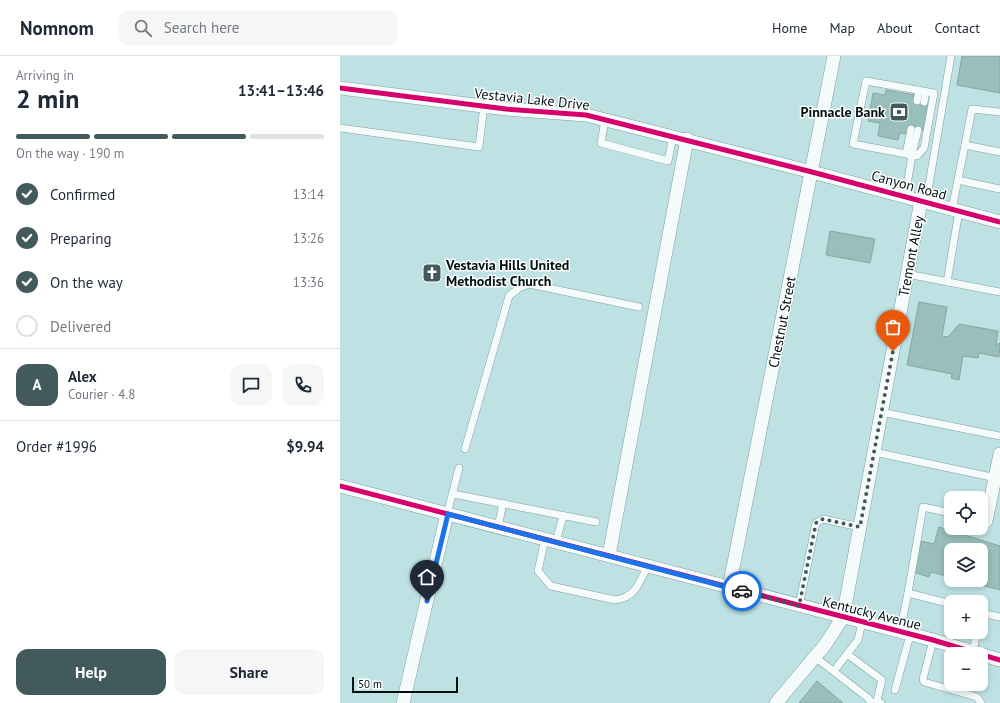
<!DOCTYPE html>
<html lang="en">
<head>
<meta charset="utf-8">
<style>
	body { margin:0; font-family:"PT Sans",sans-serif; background:#f6f6f7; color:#1f2937; height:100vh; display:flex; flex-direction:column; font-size:15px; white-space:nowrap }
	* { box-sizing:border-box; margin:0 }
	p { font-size:13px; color:#747a83 }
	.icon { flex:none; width:22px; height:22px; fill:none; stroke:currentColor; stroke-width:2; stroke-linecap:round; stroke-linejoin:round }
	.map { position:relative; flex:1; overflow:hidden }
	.side { display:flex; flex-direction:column; background:#fff; width:340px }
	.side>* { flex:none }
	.tools { position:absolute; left:604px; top:435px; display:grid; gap:8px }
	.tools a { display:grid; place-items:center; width:44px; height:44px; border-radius:8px; background:#fff; box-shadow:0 2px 6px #0003; font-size:20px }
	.scale { position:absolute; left:12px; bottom:10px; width:106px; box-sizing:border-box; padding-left:4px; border:2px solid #001011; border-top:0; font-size:11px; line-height:14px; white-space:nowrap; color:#001011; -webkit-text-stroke:3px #fff; paint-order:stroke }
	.pin { position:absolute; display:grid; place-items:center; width:34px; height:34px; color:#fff; margin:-41px -17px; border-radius:50% 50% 50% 0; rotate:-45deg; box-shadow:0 0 4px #0007 }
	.pin .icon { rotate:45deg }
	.courier { position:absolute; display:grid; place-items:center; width:40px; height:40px; margin:-20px; border:3px solid #1a73e8; border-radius:50%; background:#fff; color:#222; box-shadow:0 1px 5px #0007 }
	.overview em { font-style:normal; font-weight:800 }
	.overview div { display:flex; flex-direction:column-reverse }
	.overview { display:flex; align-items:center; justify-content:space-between; height:68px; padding:0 16px }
	h1 { font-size:26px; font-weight:800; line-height:30px }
	.bar { display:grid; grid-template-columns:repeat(4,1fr); gap:6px 4px; align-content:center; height:48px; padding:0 16px }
	.bar i { height:5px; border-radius:3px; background:#e0e1e3 }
	.bar .active { background:#425a5b }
	.bar p { grid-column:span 4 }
	.line { display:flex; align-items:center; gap:10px; padding:0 16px; border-top:1px solid #e0e1e3 }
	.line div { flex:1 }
	.round { display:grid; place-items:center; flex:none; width:42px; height:42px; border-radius:12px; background:#f6f6f7 }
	ol { padding:0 16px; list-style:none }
	li { display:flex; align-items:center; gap:12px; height:44px }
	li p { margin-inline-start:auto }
	li .icon { padding:4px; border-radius:50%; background:#425a5b; color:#fff; stroke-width:4 }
	li:last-child { color:#747a83 }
	li i { width:22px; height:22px; border:2px solid #e0e1e3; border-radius:50% }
	.cta { display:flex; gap:8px; margin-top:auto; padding:8px 16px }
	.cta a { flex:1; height:46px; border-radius:12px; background:#425a5b; color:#fff; font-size:16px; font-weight:800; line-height:46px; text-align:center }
	.cta a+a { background:#f6f6f7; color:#1f2937 }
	header { display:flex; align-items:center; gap:24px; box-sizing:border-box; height:56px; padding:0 20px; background:#fff; border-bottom:1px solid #e0e1e3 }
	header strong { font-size:19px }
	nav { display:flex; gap:22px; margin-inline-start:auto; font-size:14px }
	.search { width:280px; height:36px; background:#f6f6f7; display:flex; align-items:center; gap:10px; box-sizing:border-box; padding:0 14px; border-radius:12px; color:#747a83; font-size:15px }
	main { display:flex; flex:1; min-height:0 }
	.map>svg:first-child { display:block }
</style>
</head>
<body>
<header>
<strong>Nomnom</strong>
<div class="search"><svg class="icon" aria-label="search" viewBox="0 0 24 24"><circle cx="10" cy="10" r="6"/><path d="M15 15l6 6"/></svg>Search here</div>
<nav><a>Home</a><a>Map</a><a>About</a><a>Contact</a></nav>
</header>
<main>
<section class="side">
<div class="overview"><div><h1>2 min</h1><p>Arriving in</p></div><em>13:41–13:46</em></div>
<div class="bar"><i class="active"></i><i class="active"></i><i class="active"></i><i></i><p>On the way · 190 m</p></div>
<ol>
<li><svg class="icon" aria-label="check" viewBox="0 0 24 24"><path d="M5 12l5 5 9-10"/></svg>Confirmed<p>13:14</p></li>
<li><svg class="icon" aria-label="check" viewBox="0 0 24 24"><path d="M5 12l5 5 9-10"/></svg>Preparing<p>13:26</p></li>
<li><svg class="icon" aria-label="check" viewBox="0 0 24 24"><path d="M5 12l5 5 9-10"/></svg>On the way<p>13:36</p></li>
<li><i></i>Delivered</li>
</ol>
<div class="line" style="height:72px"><b class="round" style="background:#425a5b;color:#fff">A</b><div><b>Alex</b><p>Courier · 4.8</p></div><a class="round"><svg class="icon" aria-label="chat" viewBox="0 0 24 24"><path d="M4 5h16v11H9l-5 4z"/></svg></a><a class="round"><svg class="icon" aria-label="phone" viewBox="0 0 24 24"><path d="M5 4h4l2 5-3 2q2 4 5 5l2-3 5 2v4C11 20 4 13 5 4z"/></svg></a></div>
<div class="line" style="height:52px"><div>Order #1996</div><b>$9.94</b></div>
<div class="cta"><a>Help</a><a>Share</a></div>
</section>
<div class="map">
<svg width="660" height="647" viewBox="0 0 660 647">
	<rect width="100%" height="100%" fill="#bee2e4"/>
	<!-- building -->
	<g fill="#98bfbb" stroke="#89a4a3">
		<polygon points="622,0 660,0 660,37 617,29"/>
		<polygon points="546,34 574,39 574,44 590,47 584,75 568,72 567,78 560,77 558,84 538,80 540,67 528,65 533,37 545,39"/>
		<polygon points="490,175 535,183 530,207 486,199"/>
		<polygon points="579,246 607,251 602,280 608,281 619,268 658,275 656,289 660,287 659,301 639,297 638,302 623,300 619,324 611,322 612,318 567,309"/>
		<polygon points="599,471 660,490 660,534 622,524 641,524 641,494 611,494 611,521 591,516 589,521 573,516 581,485 594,488"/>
		<polygon points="477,625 503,647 459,647"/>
	</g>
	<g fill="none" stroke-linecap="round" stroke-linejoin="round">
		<!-- lane casing -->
		<g stroke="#809d9e" stroke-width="8">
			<g id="lane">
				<polyline points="577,45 579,34"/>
				<polyline points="584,46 586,36"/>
				<polyline points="265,64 261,87 328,105 333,80"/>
				<polyline points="0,72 139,91 144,50"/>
				<polyline points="625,89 632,53 660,56"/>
				<polyline points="566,98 571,73"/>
				<polyline points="618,124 660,133"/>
				<polyline points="565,141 572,99 513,88 526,25 594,37 584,92 577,100 572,99 578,74"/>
				<polyline points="586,146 611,0"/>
				<polyline points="612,153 625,89 660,96"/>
				<polyline points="567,218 660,236"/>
				<polyline points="607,226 619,155"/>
				<polyline points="541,356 660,380"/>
				<polyline points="125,393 169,240 179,232 189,228 299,251"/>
				<polyline points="534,396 656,422"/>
				<polyline points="113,438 256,466"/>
				<polyline points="107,458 119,412"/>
				<polyline points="158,471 163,447"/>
				<path d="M205,483l-7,32 13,15 64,14c21,-2 25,-19 33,-35"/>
				<polyline points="216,486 223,460"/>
				<polyline points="568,537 583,451 611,457"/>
				<polyline points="459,550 476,467 483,463 520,471"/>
				<polyline points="641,557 660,561"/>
				<polyline points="560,576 568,537 611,548"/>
				<polyline points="593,584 583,623 584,626 637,641 641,647"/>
				<polyline points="633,596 637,576"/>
				<polyline points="507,598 518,584 522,566"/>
				<polyline points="475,601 528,642 532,647"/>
				<polyline points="494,615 507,598 542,624 537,644 541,647"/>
				<polyline points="555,634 570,579"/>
			</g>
		</g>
		<!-- street casing -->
		<g stroke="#809d9e" stroke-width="14">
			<g id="street">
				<polyline points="0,32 166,53 246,59 472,116 660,166"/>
				<polyline points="0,430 593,584 660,604"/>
				<polyline points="646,465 660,398"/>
				<polyline points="269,499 347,83"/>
				<polyline points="389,532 494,0"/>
				<polyline points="63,647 107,458"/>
				<polyline points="436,647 485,589 503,561 581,145"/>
			</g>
		</g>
		<!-- lane -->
		<use href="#lane" stroke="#f5fbfb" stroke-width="7"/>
		<!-- street -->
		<use href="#street" stroke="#f5fbfb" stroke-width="13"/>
		<!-- cycleway casing -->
		<g stroke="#fff" stroke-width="8">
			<g id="cycleway">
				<polyline points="0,32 166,53 246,59 472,116 660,166"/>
				<polyline points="0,430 593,584 660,604"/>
			</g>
		</g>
		<!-- cycleway -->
		<use href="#cycleway" stroke="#d6006c" stroke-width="5"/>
	</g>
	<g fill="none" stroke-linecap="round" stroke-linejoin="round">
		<!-- done -->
		<polyline stroke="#425a5b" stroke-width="4" stroke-dasharray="0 7.2" points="402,535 459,550 476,467 480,464 483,463 520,471 553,295"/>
		<!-- route -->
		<polyline stroke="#1a73e8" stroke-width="5" points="87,545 108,458 402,535"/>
	</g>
	<!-- icons -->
	<defs>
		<g id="bank-square" transform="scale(1)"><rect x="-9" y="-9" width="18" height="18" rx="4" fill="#425a5b" stroke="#fff"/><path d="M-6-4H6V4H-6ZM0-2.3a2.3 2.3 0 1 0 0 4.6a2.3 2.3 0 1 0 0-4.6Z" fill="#fff"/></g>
		<g id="church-square" transform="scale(1)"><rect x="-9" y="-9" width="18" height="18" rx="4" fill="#425a5b" stroke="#fff"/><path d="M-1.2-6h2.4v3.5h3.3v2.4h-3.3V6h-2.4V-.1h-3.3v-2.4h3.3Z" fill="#fff"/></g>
	</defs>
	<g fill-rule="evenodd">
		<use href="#bank-square" x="559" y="56"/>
		<use href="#church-square" x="92" y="217"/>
	</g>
	<g text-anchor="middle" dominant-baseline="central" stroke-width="3" stroke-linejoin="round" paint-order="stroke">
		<!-- street labels -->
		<g font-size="14" fill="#001011" stroke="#fff">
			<text transform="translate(192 43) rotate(6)">Vestavia Lake Drive</text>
			<text transform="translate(569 129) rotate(15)">Canyon Road</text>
			<text transform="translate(571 200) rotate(-79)">Tremont Alley</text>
			<text transform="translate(442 266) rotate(-79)">Chestnut Street</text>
			<text transform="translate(532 557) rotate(14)">Kentucky Avenue</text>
		</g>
		<!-- poi labels -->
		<g font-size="14" font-weight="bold" fill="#001011" stroke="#fff" text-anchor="end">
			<text x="545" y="56">Pinnacle Bank</text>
			<text x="106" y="209" text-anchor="start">Vestavia Hills United<tspan x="106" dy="16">Methodist Church</tspan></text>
		</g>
	</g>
</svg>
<div class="tools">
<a><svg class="icon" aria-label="locate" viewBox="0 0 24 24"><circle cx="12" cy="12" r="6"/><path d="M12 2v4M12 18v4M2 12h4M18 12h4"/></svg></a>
<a><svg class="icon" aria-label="layers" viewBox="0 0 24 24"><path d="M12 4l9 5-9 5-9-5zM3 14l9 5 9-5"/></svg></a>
<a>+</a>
<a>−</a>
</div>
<div class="scale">50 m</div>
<div class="pin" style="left:553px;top:295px;background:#ea580c"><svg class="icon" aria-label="bag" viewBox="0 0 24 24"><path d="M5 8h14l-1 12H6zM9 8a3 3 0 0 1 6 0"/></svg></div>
<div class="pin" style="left:87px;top:545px;background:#1f2937"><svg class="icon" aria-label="home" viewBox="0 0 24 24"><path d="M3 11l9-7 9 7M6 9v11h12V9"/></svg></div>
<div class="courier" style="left:402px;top:535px"><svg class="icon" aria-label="car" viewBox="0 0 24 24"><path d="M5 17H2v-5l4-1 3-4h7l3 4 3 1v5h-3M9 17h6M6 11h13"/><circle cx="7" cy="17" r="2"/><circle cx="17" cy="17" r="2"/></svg></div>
</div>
</main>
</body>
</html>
